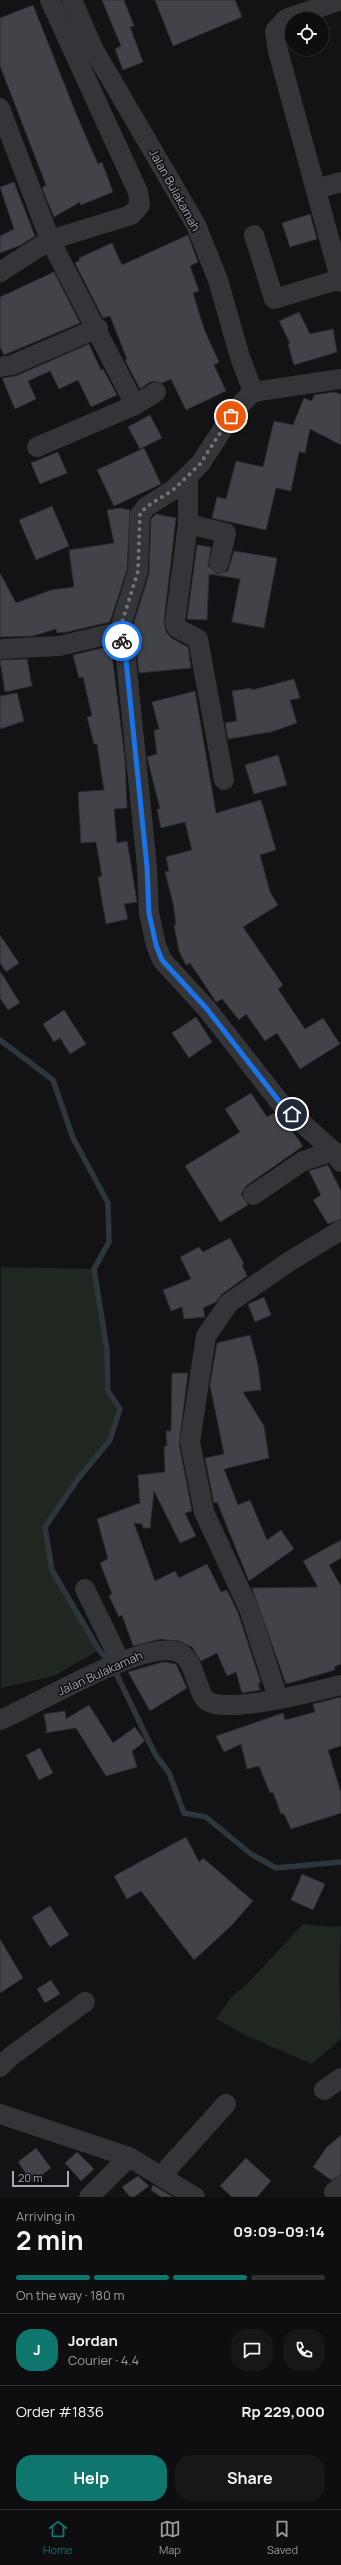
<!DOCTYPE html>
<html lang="en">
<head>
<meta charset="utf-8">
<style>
	body { margin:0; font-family:Manrope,sans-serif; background:#171719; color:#f1f3f6; height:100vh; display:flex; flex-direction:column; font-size:15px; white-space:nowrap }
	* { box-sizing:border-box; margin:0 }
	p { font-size:13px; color:#9b9c9f }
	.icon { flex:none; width:22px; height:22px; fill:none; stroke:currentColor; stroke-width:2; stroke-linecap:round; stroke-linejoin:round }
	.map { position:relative; height:2197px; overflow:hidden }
	.details { display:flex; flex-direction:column; background:#0e0e10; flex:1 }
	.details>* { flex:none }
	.controls { position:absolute; left:285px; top:12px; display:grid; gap:8px }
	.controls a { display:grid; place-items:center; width:44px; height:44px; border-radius:50%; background:#0e0e10; box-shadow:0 1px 3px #0004,0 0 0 1px #2e2e30; font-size:20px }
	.scale { position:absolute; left:12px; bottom:10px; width:57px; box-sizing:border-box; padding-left:4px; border:2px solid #a5a9b4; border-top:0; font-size:11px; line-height:14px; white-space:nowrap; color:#a5a9b4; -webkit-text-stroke:3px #0e0e10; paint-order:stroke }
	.pin { position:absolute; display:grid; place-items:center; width:34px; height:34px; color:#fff; margin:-17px; border:2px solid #fff; border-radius:50%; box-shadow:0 1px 4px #0007 }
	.courier { position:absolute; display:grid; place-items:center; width:40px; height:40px; margin:-20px; border:3px solid #1a73e8; border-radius:50%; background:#fff; color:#222; box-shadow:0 1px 5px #0007 }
	.summary em { font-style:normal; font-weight:700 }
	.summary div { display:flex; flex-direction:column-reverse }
	.summary { display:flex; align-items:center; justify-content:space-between; height:68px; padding:0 16px }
	h1 { font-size:26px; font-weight:700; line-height:30px }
	.bar { display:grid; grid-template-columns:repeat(4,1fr); gap:6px 4px; align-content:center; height:48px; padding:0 16px }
	.bar i { height:5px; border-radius:3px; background:#2e2e30 }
	.bar .selected { background:#0f766e }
	.bar p { grid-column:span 4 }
	.line { display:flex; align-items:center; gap:10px; padding:0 16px; border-top:1px solid #2e2e30 }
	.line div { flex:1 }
	.round { display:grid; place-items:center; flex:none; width:42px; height:42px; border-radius:16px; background:#171719 }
	.button { display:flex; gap:8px; margin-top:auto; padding:8px 16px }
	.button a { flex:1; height:46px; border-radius:16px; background:#0f766e; color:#fff; font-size:16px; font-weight:700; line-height:46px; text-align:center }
	.button a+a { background:#171719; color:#f1f3f6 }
	.tabs { display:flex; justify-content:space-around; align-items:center; height:56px; border-top:1px solid #2e2e30; background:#0e0e10; font-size:11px; color:#9b9c9f }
	.tabs a { display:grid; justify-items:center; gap:2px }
	.tabs .selected { color:#0f766e }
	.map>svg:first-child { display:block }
</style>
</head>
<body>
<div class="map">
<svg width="341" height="2197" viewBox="0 0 341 2197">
	<rect width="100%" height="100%" fill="#131315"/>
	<!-- green -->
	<g fill="#202721">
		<polygon points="1,1267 94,1269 107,1350 108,1391 120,1409 110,1440 78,1479 45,1527 52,1570 99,1650 54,1676 1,1688"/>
		<polygon points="303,1924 335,1927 341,1926 339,1974 341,2039 312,2064 245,2035 216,2019 232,1996 247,1984"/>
	</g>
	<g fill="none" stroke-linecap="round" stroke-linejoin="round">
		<!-- stream -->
		<g stroke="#2d353d" stroke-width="5.5">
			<polyline points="0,1040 53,1080 73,1138 108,1203 109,1242 94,1269 107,1350 108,1391 120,1409 110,1440 78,1479 45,1527 52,1570 99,1650 106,1658"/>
			<polyline points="116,1673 155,1754 169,1773 184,1813 206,1817 251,1854 276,1868 341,1862"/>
		</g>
	</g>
	<!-- building -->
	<g fill="#424348" stroke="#2d2d31">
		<polygon points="102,0 124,0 134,26 130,27 143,62 123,70 115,49 121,46"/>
		<polygon points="155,0 235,0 242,17 173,46"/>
		<polygon points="33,5 77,116 98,164 102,162 113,192 81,205 80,202 54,217 42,188 46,185 0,66 0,18"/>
		<polygon points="14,182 35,236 21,245 0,253 0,236 14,229 0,187"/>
		<polygon points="310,214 317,239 290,247 282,223"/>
		<polygon points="188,235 198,262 190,266 199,291 193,293 204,329 219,362 214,365 226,391 186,410 171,379 162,383 156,381 150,382 140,389 125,360 127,359 110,316 103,318 75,263 80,260 79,258 112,243 122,265"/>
		<polygon points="54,272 80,323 4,355 0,347 0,297"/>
		<polygon points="299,312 310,334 333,329 337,352 294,365 288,344 290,343 279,321"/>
		<polygon points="89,344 101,370 103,369 117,395 91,407 78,380 59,389 50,371 28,381 36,399 15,409 2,378 16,376"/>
		<polygon points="334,392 341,394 341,445 310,429 305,453 299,452 291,491 276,488 266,530 212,518 217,497 226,499 236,461 263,467 274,421 293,425 304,398 312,401 314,395"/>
		<polygon points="150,415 162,438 140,449 128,427"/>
		<polygon points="144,448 161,484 114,506 97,470"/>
		<polygon points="58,452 67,473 40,484 31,463"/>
		<polygon points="52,506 69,546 36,560 19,520"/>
		<polygon points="120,508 130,510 127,569 110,622 67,632 57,633 56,629 33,636 0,637 0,573 16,603 51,590 74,587 69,550 114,543 107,510"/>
		<polygon points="156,514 176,518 164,621 166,632 171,638 188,647 191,668 139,673 136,649 131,632 149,574 151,519"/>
		<polygon points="197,545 211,547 208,566 217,574 228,571 234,551 277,558 264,628 232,622 240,579 209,574 207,620 187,619"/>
		<polygon points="111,646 125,760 127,808 114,809 117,843 127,841 137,902 124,904 128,919 106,924 98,877 102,876 96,842 81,843 78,792 104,790 97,744 94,744 87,717 92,716 83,677 79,678 73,655"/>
		<polygon points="27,659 32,686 5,692 0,660"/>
		<polygon points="294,679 300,698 290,700 297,723 271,732 228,739 225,723 237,721 232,691 252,688 252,690"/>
		<polygon points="195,691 216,813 261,800 276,850 260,855 270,892 278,905 243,927 283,985 278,989 305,1029 323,1018 340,1044 300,1069 277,1033 265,1041 246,1014 239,1020 222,999 216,1002 190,963 186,965 179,951 174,925 176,925 173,903 165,872 169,871 166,857 192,850 185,822 161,828 157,809 160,809 147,757 157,754 154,730 159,729 152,702"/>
		<polygon points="17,693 24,721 0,729 0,696"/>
		<polygon points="278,755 287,785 254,794 245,765"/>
		<polygon points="0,935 19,963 6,972 0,963"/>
		<polygon points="0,971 20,1003 8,1010 0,998"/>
		<polygon points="64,1010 86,1044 70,1054 60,1038 54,1042 43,1024"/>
		<polygon points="196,1017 212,1042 189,1058 172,1033"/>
		<polygon points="251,1093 267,1117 274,1113 290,1128 303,1146 246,1186 241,1194 248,1205 220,1222 185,1166 240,1132 225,1109"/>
		<polygon points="328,1165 341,1191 341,1219 328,1224 313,1200 321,1195 309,1171"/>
		<polygon points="230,1238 244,1264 242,1265 247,1276 222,1294 216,1302 203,1308 205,1317 184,1319 182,1307 171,1311 163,1290 191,1279 180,1257 199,1247 203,1252"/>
		<polygon points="264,1297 271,1315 255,1322 248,1304"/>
		<polygon points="250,1335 258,1365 261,1390 243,1392 264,1426 269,1458 224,1469 238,1505 250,1500 267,1540 281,1530 294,1549 249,1581 217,1502 214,1503 205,1458 224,1454 210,1385 217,1343"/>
		<polygon points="172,1373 188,1373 179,1444 192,1511 185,1513 196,1536 180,1543 154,1491 150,1528 143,1528 142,1524 134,1523 155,1581 175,1571 179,1578 207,1564 221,1592 227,1590 238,1613 261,1683 258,1683 260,1690 242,1693 236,1672 227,1676 217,1653 201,1661 192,1647 179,1641 160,1639 133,1646 122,1615 119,1617 109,1596 112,1594 100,1563 108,1559 97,1519 140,1503 138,1475 165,1472 164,1446 167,1446 166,1431 171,1431"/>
		<polygon points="341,1540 341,1558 329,1565 341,1586 341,1664 334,1667 335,1670 286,1684 252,1588 318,1587 303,1561"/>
		<polygon points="163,1662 176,1664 187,1688 150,1711 128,1672"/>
		<polygon points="341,1697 341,1746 328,1750 341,1793 341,1813 291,1829 284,1814 281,1814 273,1792 270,1793 259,1766 247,1769 241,1744 224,1752 216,1736 283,1713 285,1720 315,1712 313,1704"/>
		<polygon points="89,1705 113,1743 135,1727 145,1741 132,1751 137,1767 106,1776 76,1728 44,1733 47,1731 44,1714 65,1711 66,1719"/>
		<polygon points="40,1748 53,1773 39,1780 26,1755"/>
		<polygon points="186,1837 199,1862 203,1858 253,1901 232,1925 194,1960 141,1891 127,1899 114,1876"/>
		<polygon points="302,1874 325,1884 313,1910 291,1900"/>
		<polygon points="50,1906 69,1935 50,1947 32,1917"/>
		<polygon points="0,1939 23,1978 0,1993"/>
		<polygon points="51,1980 60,1994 45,2003 37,1989"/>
		<polygon points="341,2135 341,2175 331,2180 313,2167 327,2147"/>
		<polygon points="36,2148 51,2168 32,2182 18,2162"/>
		<polygon points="77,2152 94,2169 81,2181 65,2163"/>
		<polygon points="246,2158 271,2181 257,2197 232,2197 220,2186"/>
		<polygon points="138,2176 149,2186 134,2197 130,2197 122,2187"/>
		<polygon points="153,2185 173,2197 161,2197 151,2190"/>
	</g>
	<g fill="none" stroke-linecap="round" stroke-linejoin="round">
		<!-- minor -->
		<g stroke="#343539" stroke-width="20">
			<polyline points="72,0 94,50 196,225 218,280 240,357 253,392 236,409 200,464 173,490 146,507 140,515 138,571 119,632 125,650 147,867 149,913 156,945 162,960 207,1009 282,1105 333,1151 341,1162"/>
			<polyline points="341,0 286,19 275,31 278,51 341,282"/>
			<polyline points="0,108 50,240 135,405 156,392"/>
			<polyline points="316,189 341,182"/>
			<polyline points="254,235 274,299 340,279"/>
			<polyline points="0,272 50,240 131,215 140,205 138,192 50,0"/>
			<polyline points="0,367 12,365 98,328"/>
			<polyline points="253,392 341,379"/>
			<polyline points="37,447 135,405"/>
			<polyline points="188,476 188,524 175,622 177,628 198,639 224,780"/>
			<polyline points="188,524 226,533 219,563"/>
			<polyline points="0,649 59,646 119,632"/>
			<polyline points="253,1195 303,1161 333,1151"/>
			<polyline points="85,1589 120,1661"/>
			<polyline points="278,1698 249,1609 204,1512 190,1442 206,1336 229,1303 290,1261 341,1230"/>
			<path d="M0,1720c37,-15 143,-81 178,-68 16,6 18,34 26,46 11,20 116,-8 137,-13"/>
			<polyline points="0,2067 10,2057 85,2002"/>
			<polyline points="324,2090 341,2078"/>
			<polyline points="0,2114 129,2157 195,2197"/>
			<polyline points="161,2176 226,2104"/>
			<polyline points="334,2192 341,2186"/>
			<polyline points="89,2197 129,2157"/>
		</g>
	</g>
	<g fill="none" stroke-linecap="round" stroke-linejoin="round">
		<!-- done -->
		<polyline stroke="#72747c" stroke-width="4" stroke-dasharray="0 7.2" points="122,641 119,632 138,571 140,514 146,507 173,490 200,464 231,416"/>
		<!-- route -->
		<polyline stroke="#1a73e8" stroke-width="5" points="122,641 125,650 147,867 149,913 156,945 162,960 207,1009 282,1105 292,1114"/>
	</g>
	<g text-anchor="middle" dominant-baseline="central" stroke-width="3" stroke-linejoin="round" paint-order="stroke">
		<!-- street labels -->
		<g font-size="12" fill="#a5a9b4" stroke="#0e0e10">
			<text transform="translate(175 190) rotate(61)">Jalan Bulakamah</text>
			<text transform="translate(100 1673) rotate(-24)">Jalan Bulakamah</text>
		</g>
	</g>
</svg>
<div class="controls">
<a><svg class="icon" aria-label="locate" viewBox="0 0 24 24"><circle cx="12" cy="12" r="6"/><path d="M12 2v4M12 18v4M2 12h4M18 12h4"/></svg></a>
</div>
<div class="scale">20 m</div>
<div class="pin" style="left:231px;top:416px;background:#ea580c"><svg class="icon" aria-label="bag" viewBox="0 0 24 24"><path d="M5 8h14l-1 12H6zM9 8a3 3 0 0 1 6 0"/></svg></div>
<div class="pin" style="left:292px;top:1114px;background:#1f2937"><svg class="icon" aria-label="home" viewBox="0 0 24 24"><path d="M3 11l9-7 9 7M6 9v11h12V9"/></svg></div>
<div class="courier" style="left:122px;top:641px"><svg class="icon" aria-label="bike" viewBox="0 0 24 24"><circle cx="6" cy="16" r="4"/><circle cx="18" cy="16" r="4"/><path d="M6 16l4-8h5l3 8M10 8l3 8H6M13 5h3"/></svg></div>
</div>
<section class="details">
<div class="summary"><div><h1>2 min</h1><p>Arriving in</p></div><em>09:09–09:14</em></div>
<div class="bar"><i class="selected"></i><i class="selected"></i><i class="selected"></i><i></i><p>On the way · 180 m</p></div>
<div class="line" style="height:72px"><b class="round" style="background:#0f766e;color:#fff">J</b><div><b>Jordan</b><p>Courier · 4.4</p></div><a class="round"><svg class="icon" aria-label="chat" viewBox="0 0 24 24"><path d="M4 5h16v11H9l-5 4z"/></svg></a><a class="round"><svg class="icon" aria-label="phone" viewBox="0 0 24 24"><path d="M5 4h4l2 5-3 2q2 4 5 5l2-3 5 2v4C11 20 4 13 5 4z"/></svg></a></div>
<div class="line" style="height:52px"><div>Order #1836</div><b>Rp 229,000</b></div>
<div class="button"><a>Help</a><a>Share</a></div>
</section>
<nav class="tabs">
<a class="selected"><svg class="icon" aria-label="home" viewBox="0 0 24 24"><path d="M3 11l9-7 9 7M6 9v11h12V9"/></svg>Home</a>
<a><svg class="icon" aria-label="map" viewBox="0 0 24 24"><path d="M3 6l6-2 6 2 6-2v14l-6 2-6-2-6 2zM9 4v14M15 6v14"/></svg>Map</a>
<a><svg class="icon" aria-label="saved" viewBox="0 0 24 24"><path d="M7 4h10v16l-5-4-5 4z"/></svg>Saved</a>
</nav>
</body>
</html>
